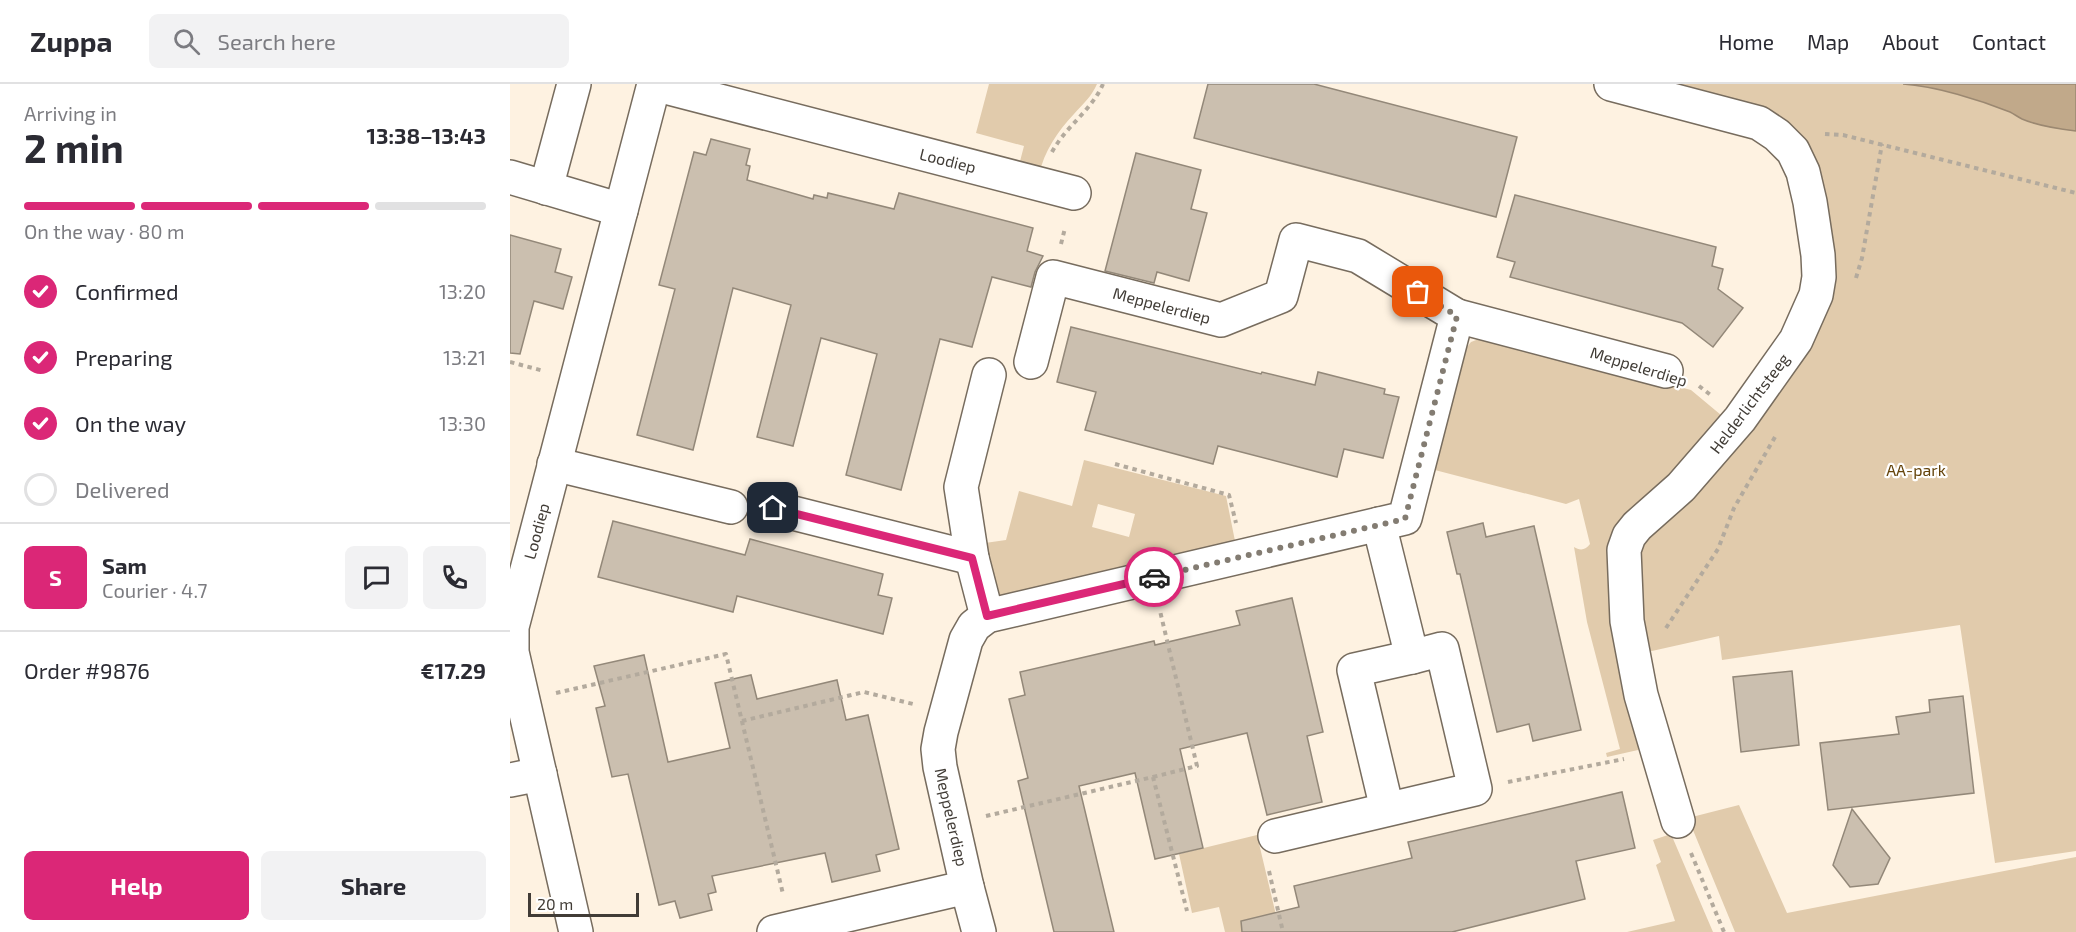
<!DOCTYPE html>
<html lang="en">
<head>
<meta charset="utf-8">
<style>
	body { margin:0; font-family:"Exo 2",sans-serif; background:#f2f2f3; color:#2b2b33; height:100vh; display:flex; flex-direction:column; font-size:22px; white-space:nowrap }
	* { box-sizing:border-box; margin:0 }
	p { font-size:20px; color:#7c7c81 }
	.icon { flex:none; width:33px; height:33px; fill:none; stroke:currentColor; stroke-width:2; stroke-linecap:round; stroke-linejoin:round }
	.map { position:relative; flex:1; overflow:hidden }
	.panel { display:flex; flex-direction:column; background:#fff; width:510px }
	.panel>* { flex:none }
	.scale { position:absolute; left:18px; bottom:15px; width:111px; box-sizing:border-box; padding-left:6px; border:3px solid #413c36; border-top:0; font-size:16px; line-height:21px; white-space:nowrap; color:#413c36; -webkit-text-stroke:4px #fff; paint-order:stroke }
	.pin { position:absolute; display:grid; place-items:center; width:51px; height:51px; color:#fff; margin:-26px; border-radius:12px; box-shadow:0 3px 9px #0006 }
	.courier { position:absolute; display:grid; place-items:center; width:60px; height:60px; margin:-30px; border:4px solid #db2777; border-radius:50%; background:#fff; color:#222; box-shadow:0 2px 8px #0007 }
	.summary em { font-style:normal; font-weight:700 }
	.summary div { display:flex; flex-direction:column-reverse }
	.summary { display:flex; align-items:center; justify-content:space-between; height:102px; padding:0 24px }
	h1 { font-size:39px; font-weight:700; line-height:45px }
	.bar { display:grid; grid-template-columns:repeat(4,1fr); gap:9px 6px; align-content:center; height:72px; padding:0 24px }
	.bar i { height:8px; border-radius:4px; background:#e1e1e2 }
	.bar .on { background:#db2777 }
	.bar p { grid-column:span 4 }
	.line { display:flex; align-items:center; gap:15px; padding:0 24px; border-top:2px solid #e1e1e2 }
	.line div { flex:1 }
	.round { display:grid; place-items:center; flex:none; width:63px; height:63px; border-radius:9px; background:#f2f2f3 }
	ol { padding:0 24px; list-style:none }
	li { display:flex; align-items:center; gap:18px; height:66px }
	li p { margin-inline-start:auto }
	li .icon { padding:6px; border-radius:50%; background:#db2777; color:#fff; stroke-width:4 }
	li:last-child { color:#7c7c81 }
	li i { width:33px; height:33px; border:3px solid #e1e1e2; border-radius:50% }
	.action { display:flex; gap:12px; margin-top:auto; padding:12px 24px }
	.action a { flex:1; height:69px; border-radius:9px; background:#db2777; color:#fff; font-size:24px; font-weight:700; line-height:69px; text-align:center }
	.action a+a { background:#f2f2f3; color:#2b2b33 }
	header { display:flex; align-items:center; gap:36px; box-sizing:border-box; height:84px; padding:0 30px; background:#fff; border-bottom:2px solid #e1e1e2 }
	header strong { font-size:28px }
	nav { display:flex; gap:33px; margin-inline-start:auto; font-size:21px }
	.search { width:420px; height:54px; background:#f2f2f3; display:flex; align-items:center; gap:15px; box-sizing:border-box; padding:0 21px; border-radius:9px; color:#7c7c81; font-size:22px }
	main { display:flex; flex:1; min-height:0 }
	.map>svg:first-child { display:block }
</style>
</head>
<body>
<header>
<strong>Zuppa</strong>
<div class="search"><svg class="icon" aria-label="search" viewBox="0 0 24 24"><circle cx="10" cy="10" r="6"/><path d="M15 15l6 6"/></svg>Search here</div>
<nav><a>Home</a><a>Map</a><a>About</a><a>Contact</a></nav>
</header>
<main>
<section class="panel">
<div class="summary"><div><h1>2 min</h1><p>Arriving in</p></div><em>13:38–13:43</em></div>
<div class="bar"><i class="on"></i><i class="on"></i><i class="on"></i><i></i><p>On the way · 80 m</p></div>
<ol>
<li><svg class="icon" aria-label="check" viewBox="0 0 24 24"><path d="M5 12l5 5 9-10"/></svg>Confirmed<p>13:20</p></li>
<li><svg class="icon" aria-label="check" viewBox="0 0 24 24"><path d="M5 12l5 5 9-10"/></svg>Preparing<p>13:21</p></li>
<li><svg class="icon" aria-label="check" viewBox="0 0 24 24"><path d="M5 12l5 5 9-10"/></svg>On the way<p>13:30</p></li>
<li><i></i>Delivered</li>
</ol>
<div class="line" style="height:108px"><b class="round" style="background:#db2777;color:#fff">S</b><div><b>Sam</b><p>Courier · 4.7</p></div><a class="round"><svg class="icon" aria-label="chat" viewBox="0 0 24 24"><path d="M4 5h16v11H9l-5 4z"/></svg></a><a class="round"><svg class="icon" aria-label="phone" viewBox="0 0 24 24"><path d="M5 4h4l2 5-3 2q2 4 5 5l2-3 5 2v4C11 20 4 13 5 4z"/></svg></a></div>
<div class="line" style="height:78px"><div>Order #9876</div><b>€17.29</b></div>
<div class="action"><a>Help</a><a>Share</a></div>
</section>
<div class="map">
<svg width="1566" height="848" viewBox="0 0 1566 848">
	<rect width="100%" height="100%" fill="#fef2e1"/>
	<!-- green -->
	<g fill="#e1cbac" fill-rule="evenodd">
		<path d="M479,0h108c-5,12 -14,20 -23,30 -16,17 -30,37 -35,61l-21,-6 6,-23 -48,-13z"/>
		<polygon points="1143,0 1566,0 1566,767 1485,779 1450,541 1212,576 1209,552 1133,569 1124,471 1307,246 1304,88"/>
		<path d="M974,253l207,53 30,25 1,8 -91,92 11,227 -4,8 -31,7 -1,-4 14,-4 -33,-127 -13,-75c6,4 12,3 16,-3l-11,-45 -13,5 -135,-35 32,-117 8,-10z"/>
		<path d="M574,376l142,36 9,45 -239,57 -11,-55 21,-3 13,-49 53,15zM588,420l37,10 -6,23 -37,-10z"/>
		<polygon points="1229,721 1277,829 1566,773 1566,848 1225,848 1178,734"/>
		<polygon points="1161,750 1203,848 1117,848 1165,837 1146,781 1151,778 1143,756"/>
		<polygon points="747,751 770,848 715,848 709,823 682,829 669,770"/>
	</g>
	<!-- water -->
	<path fill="#c1a98a" stroke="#9b8871" stroke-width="1.5" d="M1393,0h173v47c-17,-2 -38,-5 -54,-12 -4,-2 -8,-5 -12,-7 -30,-12 -75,-26 -107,-28z"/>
	<!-- building -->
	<g fill="#cbbfaf" stroke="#938879" stroke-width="1.5">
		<polygon points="698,0 804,0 1007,53 986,133 684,54"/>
		<polygon points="201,55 240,65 236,81 240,82 237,96 303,115 304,111 317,114 318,109 384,125 389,109 523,144 517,167 533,172 525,188 521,203 482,193 462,263 430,255 391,406 336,391 367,270 311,254 283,362 247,353 281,221 223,204 183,366 127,351 165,205 149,201 184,68 196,71"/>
		<polygon points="626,69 691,86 681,125 697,129 679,197 647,188 644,199 595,187"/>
		<polygon points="1005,111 1206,163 1202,182 1213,185 1208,205 1233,224 1203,263 1172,239 1000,193 1005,178 987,173"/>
		<polygon points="0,151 51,165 45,188 62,193 53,225 24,217 10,270 0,269"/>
		<polygon points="561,243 751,290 752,288 805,301 808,288 875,305 874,310 889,313 873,374 834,365 827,393 708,362 703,380 575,346 586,308 547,298"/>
		<polygon points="103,437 235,471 240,455 373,490 368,511 382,514 373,550 227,512 223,528 88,493"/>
		<polygon points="973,439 976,453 1024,442 1071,646 1023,657 1019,640 987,648 950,490 947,490 937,448"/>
		<polygon points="782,514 813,648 797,652 812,718 757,731 737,649 670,665 693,764 645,775 625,689 569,702 604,848 544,848 508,697 518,694 499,615 515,611 510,588 644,557 645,561 730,541 726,527"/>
		<polygon points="134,571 158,678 220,664 205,599 241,591 247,615 327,596 336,636 358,631 389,765 366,771 370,787 322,798 315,769 202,792 206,808 198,810 202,826 170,834 165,817 149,821 118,690 102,693 86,624 95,622 84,582"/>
		<polygon points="1282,587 1289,661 1231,668 1223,593"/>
		<polygon points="1453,612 1464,709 1318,726 1310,659 1389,650 1386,633 1420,628 1419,616"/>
		<polygon points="1112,708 1125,764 1066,777 1075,815 942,848 732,848 731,837 789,823 784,802 902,774 898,758"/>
		<polygon points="1342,725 1380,774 1368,800 1340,803 1323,781"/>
	</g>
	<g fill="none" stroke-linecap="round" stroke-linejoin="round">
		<!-- minor casing -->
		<g stroke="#776c5e" stroke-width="36">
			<g id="minor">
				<polyline points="144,0 564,109"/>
				<polyline points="1101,0 1249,39 1267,51 1283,67 1293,88 1300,118 1308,171 1309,193 1306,211 1286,256 1230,335 1171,403 1127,442 1119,452 1114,466 1117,537 1131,611 1168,737"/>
				<polyline points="0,93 111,126"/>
				<polyline points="36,104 64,0"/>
				<polyline points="947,232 1156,287"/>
				<polyline points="44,380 221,423"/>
				<polyline points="263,424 462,474"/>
				<polyline points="477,532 462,474 451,403 479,291"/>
				<polyline points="0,696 30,690"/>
				<polyline points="877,725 844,586 902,573"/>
				<polyline points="765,752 965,705 932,565 902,573 869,440"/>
				<polyline points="457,803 469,848"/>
				<polyline points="66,848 2,568 2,543 144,0"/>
				<polyline points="264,848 457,803 430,683 428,665 431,648 456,556 464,542 477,532 895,434 947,232 848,172 786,156 771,212 711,236 543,193 521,278"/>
			</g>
		</g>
		<!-- path -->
		<g stroke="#b3aa9d" stroke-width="4" stroke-dasharray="4.5 4.5" stroke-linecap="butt">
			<polyline points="1315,50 1333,51 1566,109"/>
			<path d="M542,68c14,-26 40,-42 51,-68"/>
			<polyline points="551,160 555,144"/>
			<polyline points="1346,194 1352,174 1372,60"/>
			<polyline points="0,278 34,287"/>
			<polyline points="1189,302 1202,312"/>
			<polyline points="605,380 719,411 726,439"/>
			<polyline points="1156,544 1208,465 1224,424 1265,353"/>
			<polyline points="46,609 216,570 273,810"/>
			<polyline points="232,637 354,608 403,620"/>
			<polyline points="643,693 687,682 650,527"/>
			<polyline points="998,698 1114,675"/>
			<polyline points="476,732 643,693 677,827"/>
			<polyline points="1181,769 1214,848"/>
			<polyline points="759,787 773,848"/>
		</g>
		<!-- minor -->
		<use href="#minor" stroke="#fff" stroke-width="33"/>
	</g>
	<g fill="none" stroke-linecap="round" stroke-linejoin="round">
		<!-- done -->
		<polyline stroke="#837c72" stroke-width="6" stroke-dasharray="0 10.8" points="644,493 895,435 947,232 908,208"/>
		<!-- route -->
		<polyline stroke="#db2777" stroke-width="8" points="263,424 462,474 477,532 644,493"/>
	</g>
	<g text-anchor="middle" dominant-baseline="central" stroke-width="4.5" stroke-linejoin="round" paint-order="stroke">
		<!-- street labels -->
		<g font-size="16" fill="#413c36" stroke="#fff">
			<text transform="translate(438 76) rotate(14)">Loodiep</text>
			<text transform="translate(652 221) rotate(15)">Meppelerdiep</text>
			<text transform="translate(1129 282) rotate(17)">Meppelerdiep</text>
			<text transform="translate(1239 319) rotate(-53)">Helderlichtsteeg</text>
			<text transform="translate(26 447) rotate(-75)">Loodiep</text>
			<text transform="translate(442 733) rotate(77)">Meppelerdiep</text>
		</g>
		<!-- park labels -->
		<g font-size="16" fill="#64430a" stroke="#fff">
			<text x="1406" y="385">AA-park</text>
		</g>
	</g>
</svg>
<div class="scale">20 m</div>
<div class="pin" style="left:908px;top:208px;background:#ea580c"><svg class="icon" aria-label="bag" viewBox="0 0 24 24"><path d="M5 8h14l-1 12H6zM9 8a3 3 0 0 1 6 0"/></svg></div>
<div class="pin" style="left:263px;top:424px;background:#1f2937"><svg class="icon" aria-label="home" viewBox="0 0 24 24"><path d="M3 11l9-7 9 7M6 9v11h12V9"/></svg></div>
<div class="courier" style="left:644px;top:493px"><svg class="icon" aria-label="car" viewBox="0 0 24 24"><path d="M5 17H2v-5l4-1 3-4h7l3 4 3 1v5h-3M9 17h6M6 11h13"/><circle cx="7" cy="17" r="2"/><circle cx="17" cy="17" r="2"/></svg></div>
</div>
</main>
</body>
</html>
